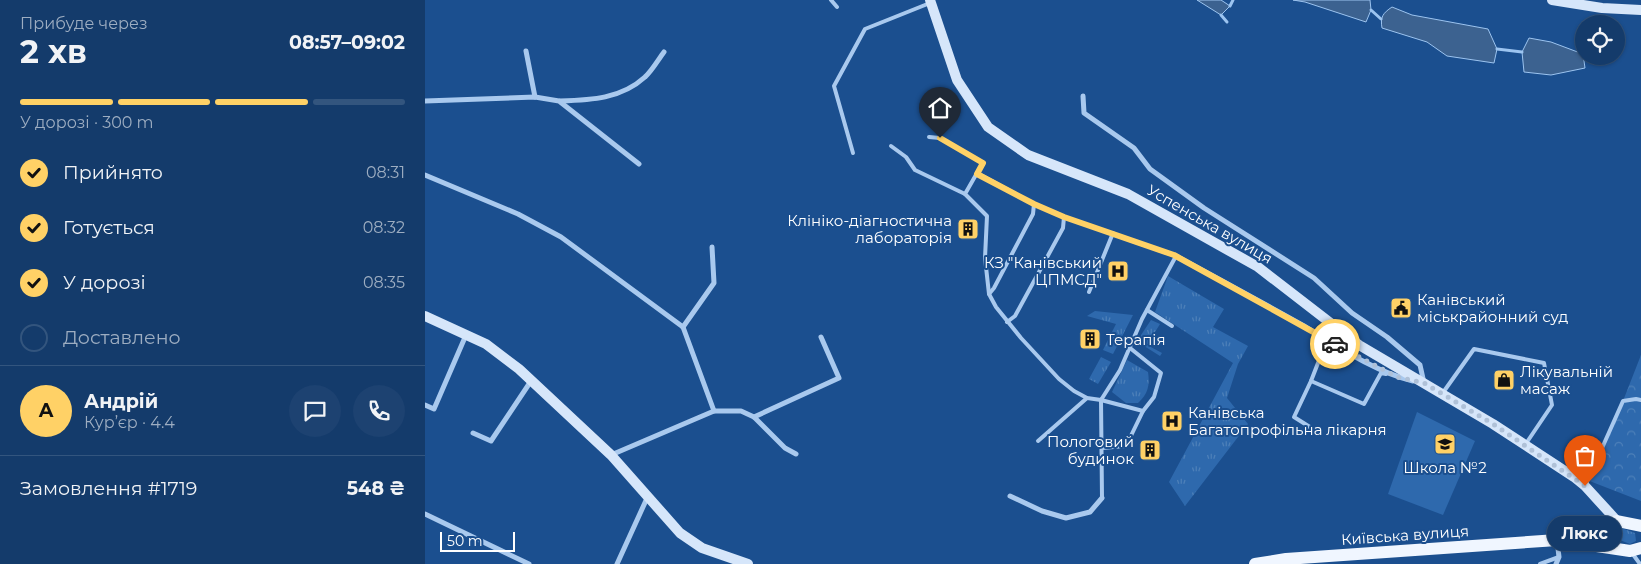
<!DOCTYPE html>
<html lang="uk">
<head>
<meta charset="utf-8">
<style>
	body { margin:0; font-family:Montserrat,sans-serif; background:#1d4271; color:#f1f3f6; height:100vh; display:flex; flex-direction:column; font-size:19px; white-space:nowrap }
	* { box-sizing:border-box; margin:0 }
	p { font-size:16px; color:#9dadc1 }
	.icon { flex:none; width:28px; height:28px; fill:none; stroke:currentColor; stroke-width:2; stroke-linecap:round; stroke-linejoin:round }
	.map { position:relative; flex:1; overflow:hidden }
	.drawer { display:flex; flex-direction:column; background:#143b6b; width:425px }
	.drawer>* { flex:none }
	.controls { position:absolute; left:1150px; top:15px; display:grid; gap:10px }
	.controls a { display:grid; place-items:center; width:50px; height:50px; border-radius:50%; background:#143b6b; box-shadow:0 1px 4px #0004,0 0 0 1px #33557e; font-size:25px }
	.scale { position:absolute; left:15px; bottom:12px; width:75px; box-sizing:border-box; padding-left:5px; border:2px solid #fff; border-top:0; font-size:14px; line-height:18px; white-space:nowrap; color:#fff; -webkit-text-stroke:4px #1b4f8f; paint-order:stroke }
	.pin { position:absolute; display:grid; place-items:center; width:42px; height:42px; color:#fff; margin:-51px -21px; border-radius:50% 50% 50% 0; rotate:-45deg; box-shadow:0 0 5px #0007 }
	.pin .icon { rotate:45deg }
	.courier { position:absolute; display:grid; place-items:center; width:50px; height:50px; margin:-25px; border:4px solid #ffd166; border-radius:50%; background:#fff; color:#222; box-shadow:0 1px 6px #0007 }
	.bubble { position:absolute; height:35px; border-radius:18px; background:#143b6b; box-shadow:0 1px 4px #0004,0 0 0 1px #33557e; font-size:16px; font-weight:700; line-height:35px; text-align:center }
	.head em { font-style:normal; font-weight:700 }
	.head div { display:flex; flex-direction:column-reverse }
	.head { display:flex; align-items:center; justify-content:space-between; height:85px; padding:0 20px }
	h1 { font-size:32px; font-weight:700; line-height:38px }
	.bar { display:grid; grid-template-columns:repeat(4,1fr); gap:8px 5px; align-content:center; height:60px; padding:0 20px }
	.bar i { height:6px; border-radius:4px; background:#33557e }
	.bar .current { background:#ffd166 }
	.bar p { grid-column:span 4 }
	.line { display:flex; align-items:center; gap:12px; padding:0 20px; border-top:1px solid #33557e }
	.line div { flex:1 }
	.round { display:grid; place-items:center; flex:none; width:52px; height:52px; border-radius:26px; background:#1d4271 }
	ol { padding:0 20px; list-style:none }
	li { display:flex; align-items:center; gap:15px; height:55px }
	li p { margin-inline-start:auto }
	li .icon { padding:5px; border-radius:50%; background:#ffd166; color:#111; stroke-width:4 }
	li:last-child { color:#9dadc1 }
	li i { width:28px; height:28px; border:2px solid #33557e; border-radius:50% }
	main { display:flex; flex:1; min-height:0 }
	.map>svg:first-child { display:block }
</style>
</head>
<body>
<main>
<section class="drawer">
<div class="head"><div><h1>2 хв</h1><p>Прибуде через</p></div><em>08:57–09:02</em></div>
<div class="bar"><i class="current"></i><i class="current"></i><i class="current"></i><i></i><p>У дорозі · 300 m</p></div>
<ol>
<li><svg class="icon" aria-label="check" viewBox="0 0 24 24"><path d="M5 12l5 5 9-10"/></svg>Прийнято<p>08:31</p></li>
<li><svg class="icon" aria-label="check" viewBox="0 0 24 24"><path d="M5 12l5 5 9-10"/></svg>Готується<p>08:32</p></li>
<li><svg class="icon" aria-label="check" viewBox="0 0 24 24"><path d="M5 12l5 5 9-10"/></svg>У дорозі<p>08:35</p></li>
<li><i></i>Доставлено</li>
</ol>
<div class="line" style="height:90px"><b class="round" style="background:#ffd166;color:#111">А</b><div><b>Андрій</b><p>Кур’єр · 4.4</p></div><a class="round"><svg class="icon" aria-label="chat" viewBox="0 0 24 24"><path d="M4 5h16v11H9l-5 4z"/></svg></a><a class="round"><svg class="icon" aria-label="phone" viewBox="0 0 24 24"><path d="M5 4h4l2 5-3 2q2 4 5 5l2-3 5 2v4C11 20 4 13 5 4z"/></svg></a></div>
<div class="line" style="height:65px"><div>Замовлення #1719</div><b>548 ₴</b></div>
</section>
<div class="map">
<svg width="1216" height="564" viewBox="0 0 1216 564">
	<defs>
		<pattern id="grass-tufts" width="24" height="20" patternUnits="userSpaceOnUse" patternTransform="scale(1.25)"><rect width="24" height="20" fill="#2e69ad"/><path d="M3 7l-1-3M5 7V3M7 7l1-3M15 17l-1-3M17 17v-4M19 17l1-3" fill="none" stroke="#4d80b9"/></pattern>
		<pattern id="park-crowns" width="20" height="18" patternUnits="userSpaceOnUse" patternTransform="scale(1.25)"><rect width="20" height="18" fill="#2e69ad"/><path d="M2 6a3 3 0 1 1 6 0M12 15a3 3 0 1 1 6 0" fill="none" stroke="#4d80b9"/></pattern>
	</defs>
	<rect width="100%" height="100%" fill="#1b4f8f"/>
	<!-- grass -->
	<g fill="url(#grass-tufts)">
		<polygon points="743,276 799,309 788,327 823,346 813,364 802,398 823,424 760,506 744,482 808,363 730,312"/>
		<polygon points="670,311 708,315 688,354 678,350 691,324 662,316"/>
		<polygon points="726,320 735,324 722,345 737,353 735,356 716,344 716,335"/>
		<polygon points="676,357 686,362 673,384 664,379"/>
		<path d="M702,360l21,12c2,13 0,22 -10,31h-12l-14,-11z"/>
		<polygon points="1188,525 1210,533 1211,541 1205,544 1185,536 1183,530"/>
	</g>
	<!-- park -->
	<polygon fill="url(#park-crowns)" points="1216,355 1216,501 1162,480 1198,401"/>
	<!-- pitch -->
	<polygon fill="#2e69ad" points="992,412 1050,441 1018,515 963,494"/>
	<!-- water -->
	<g fill="#3c6290" stroke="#9cc4f0">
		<polygon points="772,0 796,0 805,6 796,15"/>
		<polygon points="868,0 945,0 946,10 941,22 880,2"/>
		<path d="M967,7l20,8 76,14 9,20 -3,14 -47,-7 -20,-14 -45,-14c-2,-11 1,-15 10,-21z"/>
		<polygon points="1104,38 1126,42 1158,54 1160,68 1126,75 1099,72 1097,52"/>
	</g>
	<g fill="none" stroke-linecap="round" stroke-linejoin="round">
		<!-- stream -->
		<g stroke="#9cc4f0" stroke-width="3">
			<polyline points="805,6 808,0"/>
			<polyline points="946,10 956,19"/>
			<polyline points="796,15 802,22"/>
			<polyline points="1072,49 1097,52"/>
		</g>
		<!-- lane -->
		<g stroke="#a9c9ee" stroke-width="4">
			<polyline points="406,0 412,7"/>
			<polyline points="504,137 515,138 558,163 552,173"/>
			<polyline points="466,146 481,157 490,170 540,194"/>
			<polyline points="428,153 409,86 440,29 505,3"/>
			<polygon points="552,173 609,204 639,217 751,256 717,319 695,370 676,400 662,398 649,391 634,379 596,338 571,307 564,294 560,258 562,216 540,194"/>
			<polyline points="664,292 688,233"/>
			<polyline points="564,294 569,288 608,214 609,204"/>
			<polyline points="722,310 747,326"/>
			<polyline points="582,322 590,316 638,228 639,217"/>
			<polyline points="886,381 939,404 956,373 961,374"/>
			<polyline points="1017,394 1049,349 1119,363 1127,405 1100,445"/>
			<polyline points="896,434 869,417 886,381 900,345 904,341"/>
			<polyline points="613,441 662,398"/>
			<polyline points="677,448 701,446 718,411"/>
			<polyline points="1161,484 1198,401 1211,399 1216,400"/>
			<polyline points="677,498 676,400 718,411 729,397 736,373 705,348"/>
			<polyline points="1207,553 1215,564"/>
			<polyline points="1115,564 1134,557"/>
		</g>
		<!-- street -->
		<g stroke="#a9c9ee" stroke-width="5">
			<polyline points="101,51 110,97"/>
			<polyline points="658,96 659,113 709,148 725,169 779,208 889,278 927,313 962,337 995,365 999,383"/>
			<polyline points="0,101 110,97 134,101 214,164"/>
			<path d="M135,101c31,-1 61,-2 85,-24 7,-6 13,-17 19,-25"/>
			<polyline points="0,175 93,214 136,237 258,327"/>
			<path d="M751,256c43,23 85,46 128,70 33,20 71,46 109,55"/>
			<polyline points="258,327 289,283 287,247"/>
			<polyline points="258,327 289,411"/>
			<polyline points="0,405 9,409 41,335"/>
			<polyline points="329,417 414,378 396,337"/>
			<polyline points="48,433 66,441 106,381"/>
			<polyline points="186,455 289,411 316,411 329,417 360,448 371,454"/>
			<polyline points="585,496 617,511 641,518 665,512 677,498"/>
			<polyline points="0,514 104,564"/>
			<polyline points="192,564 223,496"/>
			<polyline points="1131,564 1134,557 1132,540"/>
		</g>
		<!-- secondary -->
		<g stroke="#d6e6fa" stroke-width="10">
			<polyline points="505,0 532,80 563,127 603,155 703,194 833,267 934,345 1068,424 1149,477 1160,486 1192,521"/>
			<polyline points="1127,0 1177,8 1216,10"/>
			<polyline points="0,316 61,344 94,369 186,455 255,533 277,548 323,564"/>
		</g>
		<!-- primary -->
		<g stroke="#f0f6ff" stroke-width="12">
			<polyline points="1132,540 1158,529 1192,521 1216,526"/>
			<polyline points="830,564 861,559 1132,540 1205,551 1216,548"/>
		</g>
	</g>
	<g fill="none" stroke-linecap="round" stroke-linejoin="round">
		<!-- done -->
		<polyline stroke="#afc1d8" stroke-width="5" stroke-dasharray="0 9" points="910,344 972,377 999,383 1068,424 1160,486"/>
		<!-- route -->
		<polyline stroke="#ffd166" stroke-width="6" points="515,138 558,163 552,174 609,204 639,217 749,255 910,344"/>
	</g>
	<!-- icons -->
	<defs>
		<g id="building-square" transform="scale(1.125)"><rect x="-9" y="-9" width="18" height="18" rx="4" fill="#ffd166" stroke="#1b4f8f"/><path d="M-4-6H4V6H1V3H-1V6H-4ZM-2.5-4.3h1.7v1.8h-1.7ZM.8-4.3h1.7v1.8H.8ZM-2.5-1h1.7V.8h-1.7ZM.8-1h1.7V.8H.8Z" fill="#111"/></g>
		<g id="hospital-square" transform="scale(1.125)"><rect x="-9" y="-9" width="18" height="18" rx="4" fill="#ffd166" stroke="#1b4f8f"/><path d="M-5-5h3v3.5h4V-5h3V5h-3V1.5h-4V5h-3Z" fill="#111"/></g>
		<g id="civic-square" transform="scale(1.125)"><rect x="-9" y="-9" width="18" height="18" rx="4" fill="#ffd166" stroke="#1b4f8f"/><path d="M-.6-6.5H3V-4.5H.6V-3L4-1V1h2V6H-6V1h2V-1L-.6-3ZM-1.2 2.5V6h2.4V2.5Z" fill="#111"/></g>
		<g id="shop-square" transform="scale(1.125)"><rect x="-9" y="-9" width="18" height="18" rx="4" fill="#ffd166" stroke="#1b4f8f"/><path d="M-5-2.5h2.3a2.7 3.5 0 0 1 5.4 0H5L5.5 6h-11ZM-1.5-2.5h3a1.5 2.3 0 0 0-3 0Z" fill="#111"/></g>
		<g id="school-square" transform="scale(1.125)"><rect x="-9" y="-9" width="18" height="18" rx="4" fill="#ffd166" stroke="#1b4f8f"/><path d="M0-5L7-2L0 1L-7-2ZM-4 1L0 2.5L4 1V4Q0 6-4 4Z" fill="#111"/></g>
	</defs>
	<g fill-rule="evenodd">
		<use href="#building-square" x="543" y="229"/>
		<use href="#hospital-square" x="693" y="271"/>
		<use href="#civic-square" x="976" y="308"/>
		<use href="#building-square" x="665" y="339"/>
		<use href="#shop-square" x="1079" y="380"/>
		<use href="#hospital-square" x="747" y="421"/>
		<use href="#school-square" x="1020" y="444"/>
		<use href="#building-square" x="725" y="450"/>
	</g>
	<g text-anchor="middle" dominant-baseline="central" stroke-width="4" stroke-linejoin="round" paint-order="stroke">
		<!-- poi labels -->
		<g font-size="15" fill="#fff" stroke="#1b4f8f" text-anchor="start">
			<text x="527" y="220" text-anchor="end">Клініко-діагностична<tspan x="527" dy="17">лабораторія</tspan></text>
			<text x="677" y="262" text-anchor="end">КЗ "Канівський<tspan x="677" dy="17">ЦПМСД"</tspan></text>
			<text x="992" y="299">Канівський<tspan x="992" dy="17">міськрайонний суд</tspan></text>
			<text x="681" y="339">Терапія</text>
			<text x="1095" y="371">Лікувальній<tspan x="1095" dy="17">масаж</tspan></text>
			<text x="763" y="412">Канівська<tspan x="763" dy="17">Багатопрофільна лікарня</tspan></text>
			<text x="709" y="441" text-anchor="end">Пологовий<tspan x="709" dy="17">будинок</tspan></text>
			<text x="1020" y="467" text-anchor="middle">Школа №2</text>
		</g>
		<!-- street labels -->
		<g font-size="15" fill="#fff" stroke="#1b4f8f">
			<text transform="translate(785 224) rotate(30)">Успенська вулиця</text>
			<text transform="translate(980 535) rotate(-4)">Київська вулиця</text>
		</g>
	</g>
</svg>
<div class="controls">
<a><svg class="icon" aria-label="locate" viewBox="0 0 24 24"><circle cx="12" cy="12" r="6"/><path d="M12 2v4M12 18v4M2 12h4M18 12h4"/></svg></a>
</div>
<div class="scale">50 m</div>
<div class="pin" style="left:1160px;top:486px;background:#ea580c"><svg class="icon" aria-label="bag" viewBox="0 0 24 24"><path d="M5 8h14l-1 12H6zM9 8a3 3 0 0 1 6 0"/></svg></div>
<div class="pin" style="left:515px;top:138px;background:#1f2937"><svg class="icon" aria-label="home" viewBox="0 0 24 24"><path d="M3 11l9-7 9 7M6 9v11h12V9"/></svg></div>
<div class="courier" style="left:910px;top:344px"><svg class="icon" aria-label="car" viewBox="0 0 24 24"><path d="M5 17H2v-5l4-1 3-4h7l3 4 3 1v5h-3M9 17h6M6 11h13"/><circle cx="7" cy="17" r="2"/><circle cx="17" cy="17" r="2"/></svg></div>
<div class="bubble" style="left:1122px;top:516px;width:75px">Люкс</div>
</div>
</main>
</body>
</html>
